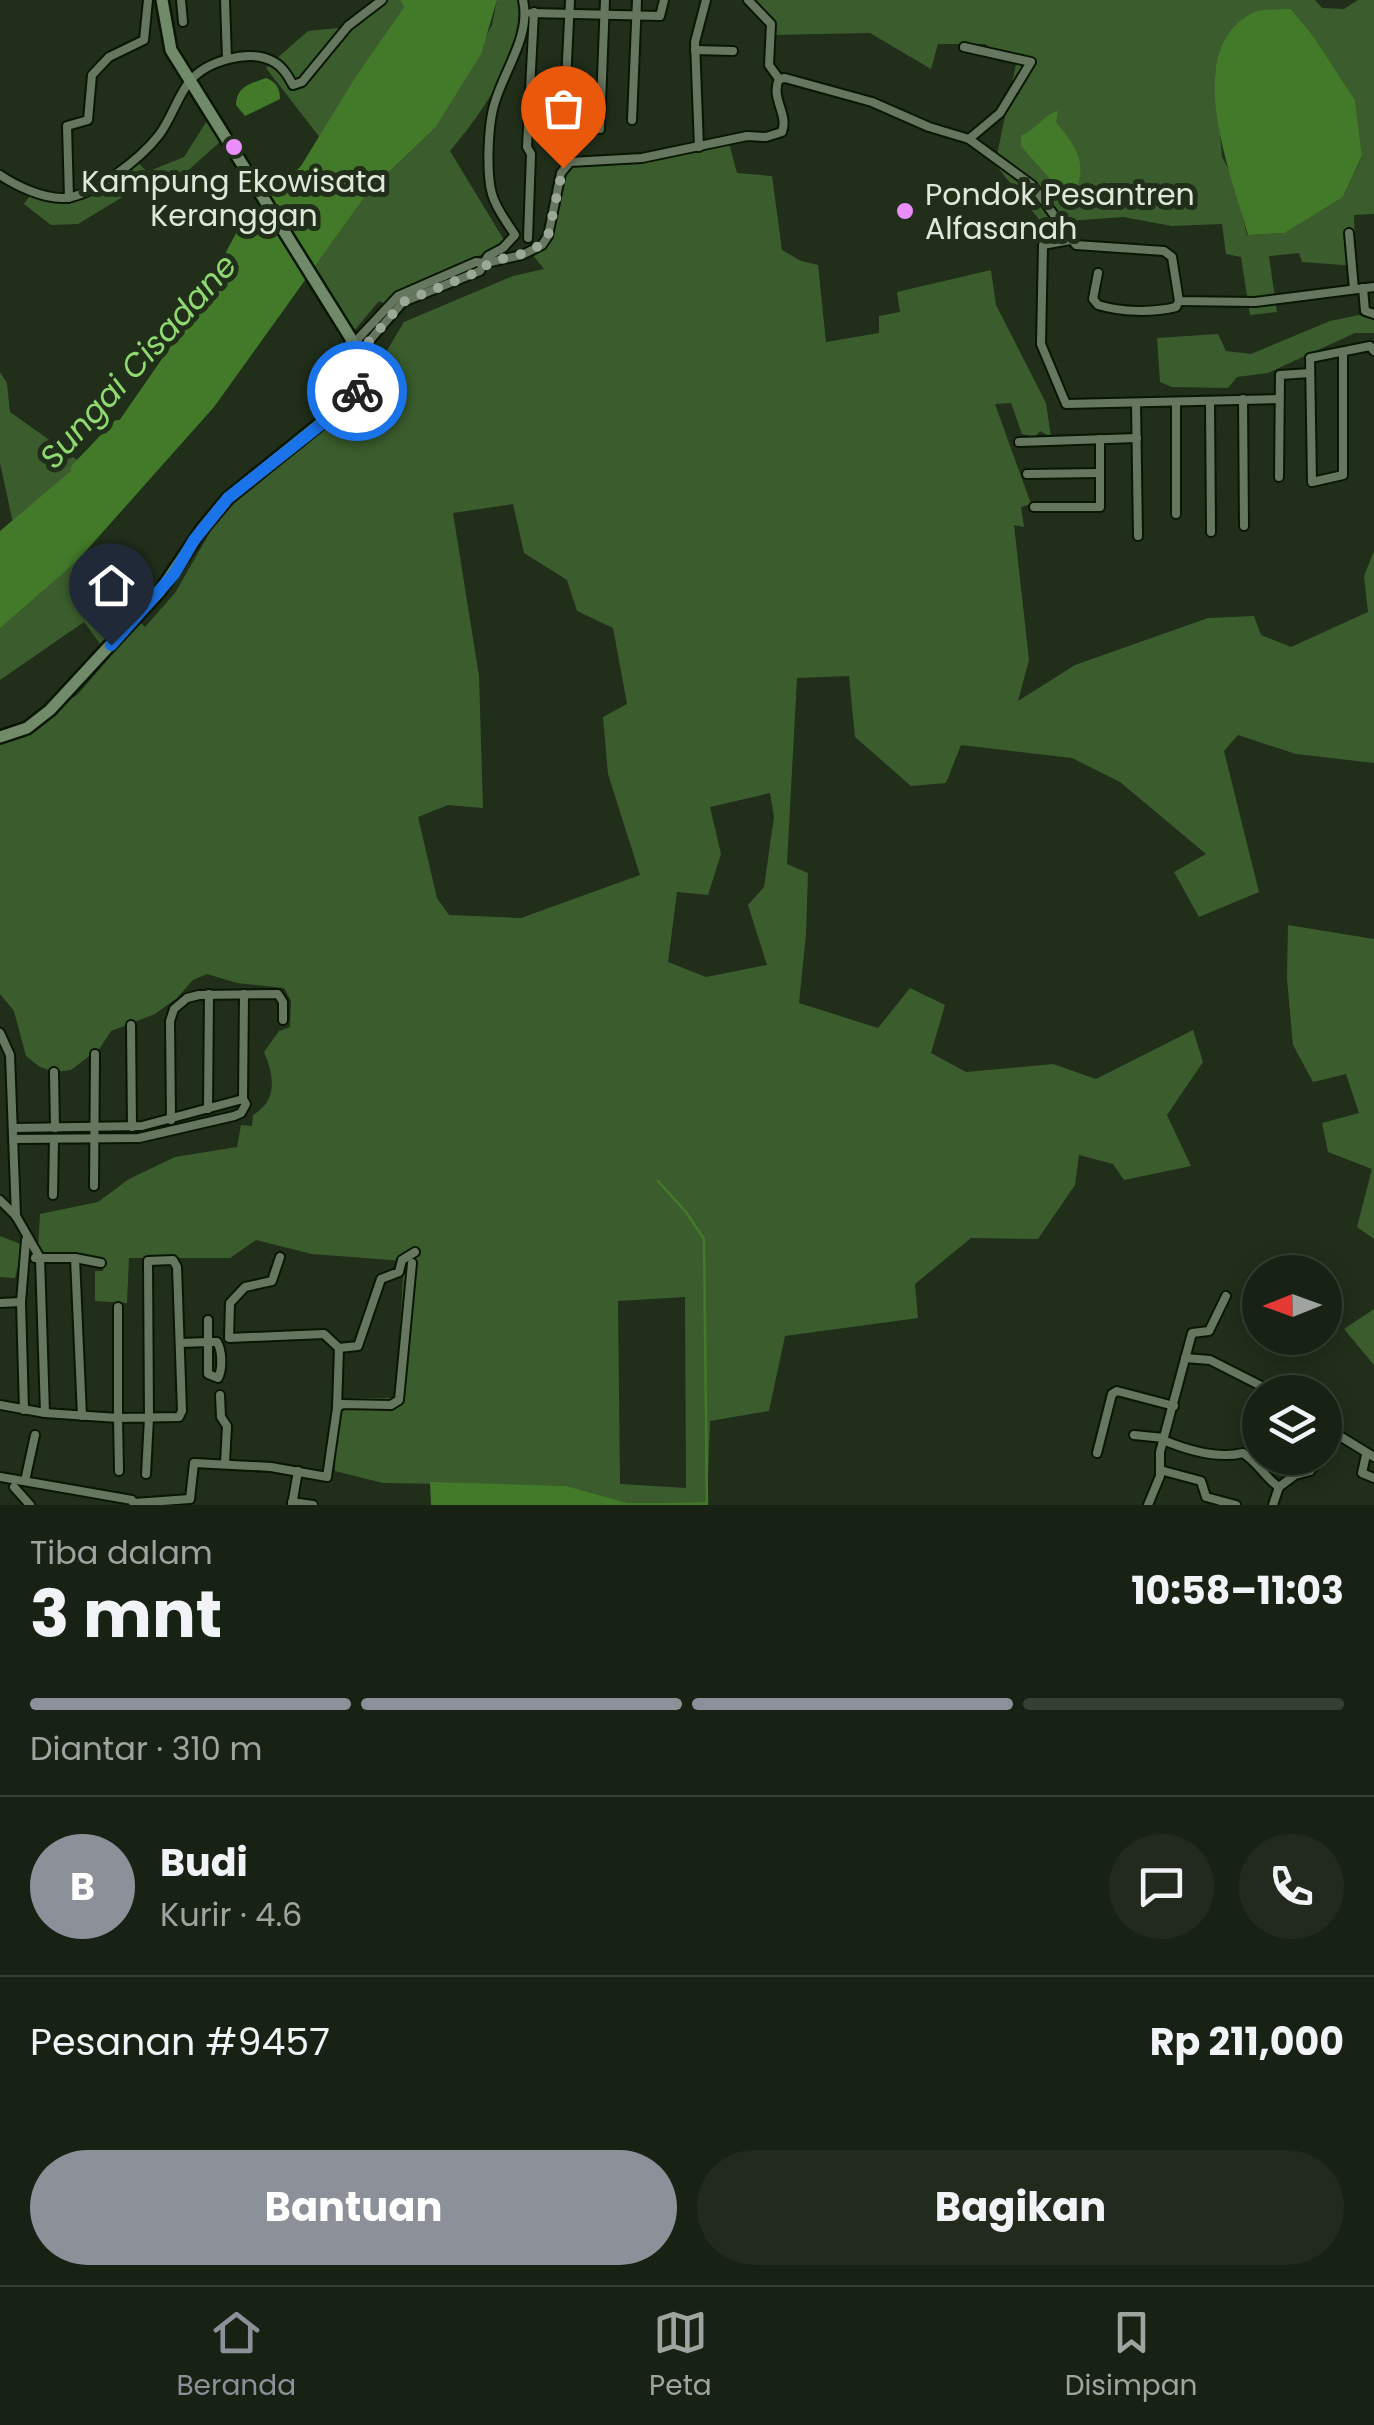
<!DOCTYPE html>
<html lang="id">
<head>
<meta charset="utf-8">
<style>
	body { margin:0; font-family:Poppins,sans-serif; background:#212a1d; color:#f1f3f6; height:100vh; display:flex; flex-direction:column; font-size:38px; white-space:nowrap }
	* { box-sizing:border-box; margin:0 }
	p { font-size:32px; color:#9fa4a0 }
	.icon { flex:none; width:55px; height:55px; fill:none; stroke:currentColor; stroke-width:2; stroke-linecap:round; stroke-linejoin:round }
	.map { position:relative; height:1505px; overflow:hidden }
	.drawer { display:flex; flex-direction:column; background:#182214; flex:1 }
	.drawer>* { flex:none }
	.needle { width:65px; rotate:269deg }
	.controls { position:absolute; left:1242px; top:1255px; display:grid; gap:20px }
	.controls a { display:grid; place-items:center; width:100px; height:100px; border-radius:50%; background:#182214; box-shadow:0 5px 25px #0003,0 0 0 2px #363f34; font-size:50px }
	.pin { position:absolute; display:grid; place-items:center; width:85px; height:85px; color:#fff; margin:-102px -42px; border-radius:50% 50% 50% 0; rotate:-45deg; box-shadow:0 0 10px #0007 }
	.pin .icon { rotate:45deg }
	.courier { position:absolute; display:grid; place-items:center; width:100px; height:100px; margin:-50px; border:8px solid #1a73e8; border-radius:50%; background:#fff; color:#222; box-shadow:0 2px 12px #0007 }
	.overview em { font-style:normal; font-weight:700 }
	.overview div { display:flex; flex-direction:column-reverse }
	.overview { display:flex; align-items:center; justify-content:space-between; height:170px; padding:0 30px }
	h1 { font-size:65px; font-weight:700; line-height:75px }
	.bar { display:grid; grid-template-columns:repeat(4,1fr); gap:15px 10px; align-content:center; height:120px; padding:0 30px }
	.bar i { height:12px; border-radius:8px; background:#363f34 }
	.bar .on { background:#8c9099 }
	.bar p { grid-column:span 4 }
	.line { display:flex; align-items:center; gap:25px; padding:0 30px; border-top:2px solid #363f34 }
	.line div { flex:1 }
	.round { display:grid; place-items:center; flex:none; width:105px; height:105px; border-radius:52px; background:#212a1d }
	.cta { display:flex; gap:20px; margin-top:auto; padding:20px 30px }
	.cta a { flex:1; height:115px; border-radius:60px; background:#8c9099; color:#fff; font-size:40px; font-weight:700; line-height:115px; text-align:center }
	.cta a+a { background:#212a1d; color:#f1f3f6 }
	.dock { display:flex; justify-content:space-around; align-items:center; height:140px; border-top:2px solid #363f34; background:#182214; font-size:28px; color:#9fa4a0 }
	.dock a { display:grid; justify-items:center; gap:5px }
	.dock .on { color:#8c9099 }
	.map>svg:first-child { display:block }
</style>
</head>
<body>
<div class="map">
<svg width="1374" height="1505" viewBox="0 0 1374 1505">
	<rect width="100%" height="100%" fill="#202e1a"/>
	<!-- green -->
	<g fill="#3b5d2d" fill-rule="evenodd">
		<polygon points="388,0 400,0 404,7 358,73 321,139 266,68 308,31 358,26"/>
		<path d="M497,0h23c1,59 -34,107 -70,151l54,89c-37,27 -81,39 -119,64l-6,-3 -26,31 -43,-59 59,-82 66,-63 57,-103z"/>
		<path d="M747,0h568l7,8 22,1 14,-9h16v214l-20,1 2,51 -54,-4 -3,-9 -30,3 8,56 -27,3 -9,-58 -15,-3 -4,-30 -50,2 -49,-9 -81,6 -47,-59 21,-100 -31,-20h-47l-7,25 -61,-36 -100,2 1,-17zM1291,9l23,28 41,63 7,57 -19,40 -58,36 -38,2 -13,-56 -12,-22 -7,-85zM1055,122l11,13 2,63 -47,-63z"/>
		<polygon points="210,116 230,133 173,184 144,184 78,224 51,225 24,204 36,187 67,202 100,178 134,158 147,172 184,157"/>
		<path d="M729,143l8,30 35,3 10,74 19,11 17,4 8,77 53,-9v-17l21,-4 -3,-20 94,-22 5,35 50,98 5,34 -11,-6 -5,6 -13,-3 -11,-31 -16,1 36,100 -10,3 3,20 -10,-2 15,135 -11,41 57,-36 133,-47 46,-2 7,19 30,12 77,-35 -4,-36 10,-25v212l-78,-9 -58,-19 -14,16 35,141 -60,25 -25,-45 32,-18 -86,-72 -48,-24 -111,-13 -15,38 -35,3 -56,-49 -6,-61 -52,2 -10,186 21,9 -2,61 -7,69 79,25 32,-40 35,17 -14,48 35,19 87,-8 43,15 97,-49 10,32 -36,53 24,51 -67,14 -11,-16 -34,-9 -4,30 -37,54 -67,-1 -56,46 3,34 -133,18 -16,75 -59,10 -3,81 -79,1 -61,-17 -184,-3 -48,-12 1,-73h60l8,-137 -92,-7 -56,-14 -26,18h-101l-2,45 -32,-2v-30h8l-1,-11 -64,-9 2,-37 58,-12 31,-23 46,-22 62,-10 4,-22 11,1 1,-11c24,-13 22,-39 11,-63l15,-21 11,-4 1,-26 -7,-13 -47,-5 -30,-9 -14,6 -16,18 -22,16 -44,17 -11,17 -29,22 -16,2 -15,-5 -14,-11 -12,-45 -14,-17v-261l31,-11 46,-27 33,-38 -26,-35 -84,58v-54l77,-65 68,66 30,-34 61,-106 108,-86 22,14 14,-53 24,-40 109,-46 31,-7 -12,-15 14,-13 16,-80 10,-7 42,9zM513,504l11,49 43,27 10,31 36,17 14,76 -24,13 5,57 32,101 -119,43 -72,-3 -12,-17 -19,-81 30,-12 35,3 -4,-132 -26,-163zM770,793l4,24 -10,70 -16,18 19,60 -61,12 -38,-15 9,-70 31,3 13,-41 -11,-47zM685,1297l1,191 -66,-4 -2,-183z"/>
		<polygon points="1359,315 1374,318 1374,333 1355,333 1268,373 1237,377 1228,388 1172,387 1160,382 1157,338 1218,334 1226,351 1251,354 1330,321"/>
		<polygon points="0,372 7,383 10,412 83,464 13,523 0,463"/>
		<polygon points="1288,925 1374,939 1374,1239 1357,1227 1372,1169 1328,1152 1322,1123 1359,1113 1346,1074 1313,1082 1293,1045 1287,979"/>
		<polygon points="0,1236 23,1245 15,1278 0,1277"/>
		<polygon points="1374,1309 1374,1365 1344,1329"/>
	</g>
	<!-- water -->
	<g fill="#437a2a">
		<polygon points="400,0 497,0 481,54 435,128 369,191 214,407 77,561 0,628 0,531 103,444 191,317 240,226 301,166 358,73 404,7"/>
		<path d="M1291,9l23,28 41,63 7,56 -19,41 -58,36 -37,2c-15,-58 -69,-183 4,-222 10,-5 28,-3 39,-4z"/>
		<path d="M266,78c10,4 14,10 14,21l-35,17 -9,-11c1,-19 14,-21 30,-27z"/>
		<path d="M1058,111l-2,11c22,27 32,41 18,75l-6,2 -47,-53v-11c16,-5 22,-20 37,-24z"/>
		<polygon points="430,1482 567,1486 628,1503 707,1502 707,1505 431,1505"/>
	</g>
	<g fill="none" stroke-linecap="round" stroke-linejoin="round">
		<!-- stream -->
		<polyline stroke="#437a2a" stroke-width="2.5" points="658,1181 686,1212 704,1239 707,1505"/>
		<!-- river -->
		<polyline stroke="#437a2a" stroke-width="14" points="78,469 118,427"/>
		<!-- street casing -->
		<g stroke="#091604" stroke-width="12">
			<g id="street">
				<polyline points="181,0 183,22"/>
				<polyline points="225,0 227,59"/>
				<polyline points="748,0 771,24 769,65 779,79"/>
				<polyline points="531,13 660,16 664,0"/>
				<polyline points="964,47 1031,62 1000,113 969,139"/>
				<polyline points="695,50 733,51"/>
				<polyline points="779,79 785,78 872,102 929,127 969,139 1032,185 1076,245 1164,251 1172,257 1179,301 1255,302 1374,287"/>
				<polyline points="632,120 637,0"/>
				<polyline points="600,129 605,0"/>
				<polyline points="563,142 570,0"/>
				<polyline points="699,147 695,42 706,0"/>
				<path d="M0,175c16,11 44,24 64,23 30,-2 77,-40 95,-63 12,-16 18,-37 30,-53 17,-21 61,-34 85,-20 9,5 14,14 19,23l9,-3 46,-56 34,-26"/>
				<polyline points="69,198 67,126 88,120 92,75 109,57 144,40 148,0"/>
				<polyline points="1349,233 1354,289"/>
				<polyline points="528,238 531,154 527,147 534,12"/>
				<polyline points="1070,240 1043,245 1041,344 1066,404 1279,399"/>
				<path d="M1098,273l-5,26 5,6c23,7 54,8 78,2l3,-6"/>
				<polyline points="1363,288 1365,311 1374,314"/>
				<path d="M354,343l44,-47 78,-34 10,1 36,-8 20,-10 6,-9 13,-63 9,-11 72,-4 105,-22 19,1 16,-5c7,-18 -12,-34 -3,-53"/>
				<polyline points="1343,352 1343,475 1312,482 1310,358 1370,346 1374,351"/>
				<path d="M359,353l44,-51 77,-31 8,-15 15,-8 12,-13c-8,-13 -19,-26 -23,-41 -6,-21 -4,-71 3,-92 10,-33 36,-67 28,-102"/>
				<polyline points="1243,399 1244,526"/>
				<polyline points="1210,401 1211,532"/>
				<polyline points="1176,402 1176,514"/>
				<polyline points="1136,403 1138,536"/>
				<polyline points="1019,442 1137,438"/>
				<polyline points="1027,474 1100,473"/>
				<polyline points="1279,477 1280,375 1310,373"/>
				<polyline points="1034,507 1100,507 1100,439"/>
				<polyline points="131,1025 132,1127"/>
				<polyline points="0,1033 10,1055 16,1216"/>
				<polyline points="54,1072 55,1128"/>
				<polyline points="243,1099 244,994"/>
				<polyline points="208,1109 209,994"/>
				<polyline points="171,1120 170,1021 174,1009 187,998 199,995 278,994 283,1002 283,1020"/>
				<polyline points="14,1128 142,1126 243,1099 246,1104 241,1113 234,1116 139,1138 14,1139"/>
				<polyline points="94,1186 95,1054"/>
				<polyline points="53,1195 54,1139"/>
				<polyline points="0,1200 16,1216 40,1258 45,1413"/>
				<polyline points="280,1257 272,1281 245,1287 230,1303 229,1338 324,1334 339,1348"/>
				<polyline points="35,1258 75,1258 101,1263"/>
				<polyline points="75,1258 82,1416"/>
				<polyline points="0,1303 21,1302"/>
				<path d="M180,1343l28,-1v32l10,4c5,-9 4,-28 -1,-36h-9v-22"/>
				<polyline points="1185,1358 1210,1360 1273,1392"/>
				<polyline points="220,1395 221,1417 227,1426 225,1463"/>
				<polyline points="0,1405 45,1413 118,1418 118,1307"/>
				<polyline points="337,1408 342,1404 391,1405 399,1400 412,1263"/>
				<polyline points="24,1410 21,1302 26,1240"/>
				<polyline points="1325,1427 1374,1457"/>
				<polyline points="1134,1435 1164,1438"/>
				<path d="M1163,1440c24,10 56,19 80,13 16,10 21,24 36,34"/>
				<polyline points="1325,1451 1333,1433"/>
				<polyline points="1097,1453 1112,1394 1117,1391 1174,1406"/>
				<polyline points="1366,1455 1362,1473 1374,1478"/>
				<polyline points="1160,1470 1201,1481 1206,1497 1236,1505"/>
				<polyline points="119,1471 118,1418 179,1417 182,1411 177,1267 173,1260 148,1261 149,1418 146,1474"/>
				<polyline points="0,1477 132,1500 134,1505"/>
				<polyline points="25,1481 35,1435"/>
				<polyline points="14,1487 30,1505"/>
				<polyline points="292,1502 313,1505"/>
				<polyline points="134,1503 190,1499 194,1463 271,1467 327,1477 337,1408 339,1348 358,1346 381,1279 399,1272 402,1260 415,1252"/>
				<polyline points="292,1505 298,1471"/>
				<polyline points="1148,1505 1160,1476 1160,1452 1192,1333 1209,1331 1226,1296"/>
				<polyline points="1273,1505 1279,1487 1295,1475 1310,1471 1320,1458"/>
			</g>
		</g>
		<!-- secondary casing -->
		<g stroke="#091604" stroke-width="16">
			<polyline id="secondary" points="0,737 27,728 50,710 160,591 202,529 228,498 353,397 361,379 362,365 350,337 171,50 162,0"/>
		</g>
		<!-- street -->
		<use href="#street" stroke="#667760" stroke-width="8"/>
		<!-- secondary -->
		<use href="#secondary" stroke="#718a69" stroke-width="11"/>
	</g>
	<g fill="none" stroke-linecap="round" stroke-linejoin="round">
		<!-- done -->
		<path stroke="#9ca897" stroke-width="10" stroke-dasharray="0 18" d="M357,391l5,-19 -3,-19 44,-51 77,-31c16,-19 50,-9 68,-35l15,-68"/>
		<!-- route -->
		<polyline stroke="#1a73e8" stroke-width="12" points="111,645 174,574 194,540 228,498 349,402 357,391"/>
	</g>
	<!-- markers -->
	<g fill="#eb8dfc" stroke="#202e1a" stroke-width="4">
		<circle cx="234" cy="147" r="10"/>
		<circle cx="905" cy="211" r="10"/>
	</g>
	<g text-anchor="middle" dominant-baseline="central" stroke-width="10" stroke-linejoin="round" paint-order="stroke">
		<!-- poi labels -->
		<g font-size="30" fill="#dfe9db" stroke="#202e1a">
			<text x="234" y="181">Kampung Ekowisata<tspan x="234" dy="34">Keranggan</tspan></text>
			<text x="925" y="194" text-anchor="start">Pondok Pesantren<tspan x="925" dy="34">Alfasanah</tspan></text>
		</g>
		<!-- water labels -->
		<g font-size="32" font-style="italic" fill="#8fd971" stroke="#202e1a">
			<text transform="translate(138 361) rotate(-48)">Sungai Cisadane</text>
		</g>
	</g>
</svg>
<div class="controls">
<a><svg class="needle" viewBox="-14 -14 28 28"><path d="M0-13l5 13h-10z" fill="#e53935"/><path d="M0 13l5-13h-10z" fill="#9fa4a0"/></svg></a>
<a><svg class="icon" aria-label="layers" viewBox="0 0 24 24"><path d="M12 4l9 5-9 5-9-5zM3 14l9 5 9-5"/></svg></a>
</div>
<div class="pin" style="left:563px;top:168px;background:#ea580c"><svg class="icon" aria-label="bag" viewBox="0 0 24 24"><path d="M5 8h14l-1 12H6zM9 8a3 3 0 0 1 6 0"/></svg></div>
<div class="pin" style="left:111px;top:645px;background:#1f2937"><svg class="icon" aria-label="home" viewBox="0 0 24 24"><path d="M3 11l9-7 9 7M6 9v11h12V9"/></svg></div>
<div class="courier" style="left:357px;top:391px"><svg class="icon" aria-label="bike" viewBox="0 0 24 24"><circle cx="6" cy="16" r="4"/><circle cx="18" cy="16" r="4"/><path d="M6 16l4-8h5l3 8M10 8l3 8H6M13 5h3"/></svg></div>
</div>
<section class="drawer">
<div class="overview"><div><h1>3 mnt</h1><p>Tiba dalam</p></div><em>10:58–11:03</em></div>
<div class="bar"><i class="on"></i><i class="on"></i><i class="on"></i><i></i><p>Diantar · 310 m</p></div>
<div class="line" style="height:180px"><b class="round" style="background:#8c9099;color:#fff">B</b><div><b>Budi</b><p>Kurir · 4.6</p></div><a class="round"><svg class="icon" aria-label="chat" viewBox="0 0 24 24"><path d="M4 5h16v11H9l-5 4z"/></svg></a><a class="round"><svg class="icon" aria-label="phone" viewBox="0 0 24 24"><path d="M5 4h4l2 5-3 2q2 4 5 5l2-3 5 2v4C11 20 4 13 5 4z"/></svg></a></div>
<div class="line" style="height:130px"><div>Pesanan #9457</div><b>Rp 211,000</b></div>
<div class="cta"><a>Bantuan</a><a>Bagikan</a></div>
</section>
<nav class="dock">
<a class="on"><svg class="icon" aria-label="home" viewBox="0 0 24 24"><path d="M3 11l9-7 9 7M6 9v11h12V9"/></svg>Beranda</a>
<a><svg class="icon" aria-label="map" viewBox="0 0 24 24"><path d="M3 6l6-2 6 2 6-2v14l-6 2-6-2-6 2zM9 4v14M15 6v14"/></svg>Peta</a>
<a><svg class="icon" aria-label="saved" viewBox="0 0 24 24"><path d="M7 4h10v16l-5-4-5 4z"/></svg>Disimpan</a>
</nav>
</body>
</html>
